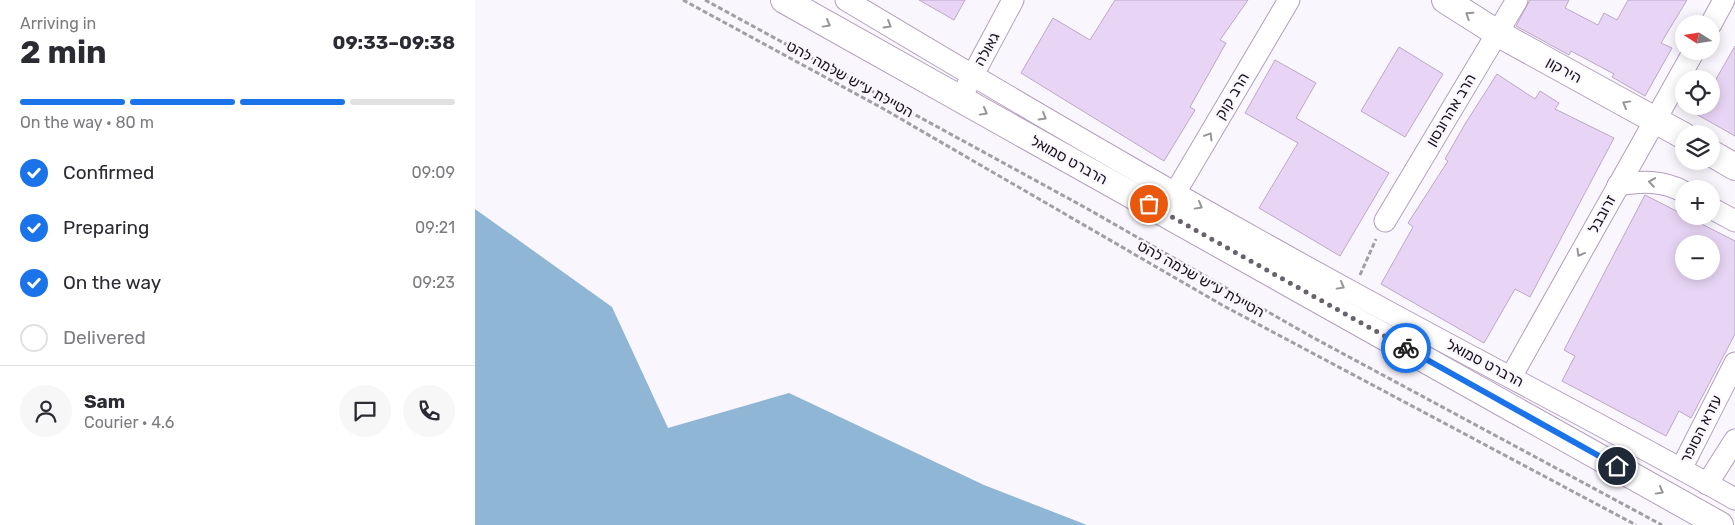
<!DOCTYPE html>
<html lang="en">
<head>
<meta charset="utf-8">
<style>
	body { margin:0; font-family:Rubik,"Noto Sans Hebrew",sans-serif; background:#f7f7f7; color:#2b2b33; height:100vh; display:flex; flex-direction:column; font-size:19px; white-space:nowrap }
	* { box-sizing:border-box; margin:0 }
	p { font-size:16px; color:#7c7c81 }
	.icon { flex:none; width:28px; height:28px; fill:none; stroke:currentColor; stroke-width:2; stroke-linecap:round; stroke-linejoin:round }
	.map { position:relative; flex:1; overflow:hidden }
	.details { display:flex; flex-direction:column; background:#fff; width:475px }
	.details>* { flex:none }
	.needle { width:32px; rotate:282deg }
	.fabs { position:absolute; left:1200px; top:15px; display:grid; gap:10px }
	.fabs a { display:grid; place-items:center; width:45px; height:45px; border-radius:50%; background:#fff; box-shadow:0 2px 12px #0003; font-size:25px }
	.pin { position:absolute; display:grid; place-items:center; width:42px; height:42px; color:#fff; margin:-21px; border:2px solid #fff; border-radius:50%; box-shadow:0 1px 5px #0007 }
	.courier { position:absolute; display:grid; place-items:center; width:50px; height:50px; margin:-25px; border:4px solid #1a73e8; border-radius:50%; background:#fff; color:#222; box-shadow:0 1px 6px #0007 }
	.headline em { font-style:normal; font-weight:700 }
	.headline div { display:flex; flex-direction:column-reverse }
	.headline { display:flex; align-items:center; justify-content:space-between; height:85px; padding:0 20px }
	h1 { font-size:32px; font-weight:700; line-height:38px }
	.bar { display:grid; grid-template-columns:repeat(4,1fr); gap:8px 5px; align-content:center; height:60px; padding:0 20px }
	.bar i { height:6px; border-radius:4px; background:#e1e1e2 }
	.bar .on { background:#1a73e8 }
	.bar p { grid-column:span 4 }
	.line { display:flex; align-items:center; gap:12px; padding:0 20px; border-top:1px solid #e1e1e2 }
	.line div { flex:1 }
	.round { display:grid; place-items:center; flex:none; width:52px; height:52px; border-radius:26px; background:#f7f7f7 }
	ol { padding:0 20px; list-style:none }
	li { display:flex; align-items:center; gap:15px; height:55px }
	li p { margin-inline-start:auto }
	li .icon { padding:5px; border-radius:50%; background:#1a73e8; color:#fff; stroke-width:4 }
	li:last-child { color:#7c7c81 }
	li i { width:28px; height:28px; border:2px solid #e1e1e2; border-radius:50% }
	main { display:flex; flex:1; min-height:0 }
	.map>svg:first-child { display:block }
</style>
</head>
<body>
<main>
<section class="details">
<div class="headline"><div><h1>2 min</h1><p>Arriving in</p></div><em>09:33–09:38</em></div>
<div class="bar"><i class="on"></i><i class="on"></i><i class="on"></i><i></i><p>On the way · 80 m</p></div>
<ol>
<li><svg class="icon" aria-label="check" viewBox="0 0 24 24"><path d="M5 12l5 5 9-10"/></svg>Confirmed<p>09:09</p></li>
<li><svg class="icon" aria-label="check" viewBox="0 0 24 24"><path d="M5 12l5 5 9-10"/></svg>Preparing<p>09:21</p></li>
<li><svg class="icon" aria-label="check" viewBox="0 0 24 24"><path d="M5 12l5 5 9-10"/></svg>On the way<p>09:23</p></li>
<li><i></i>Delivered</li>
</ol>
<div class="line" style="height:90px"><a class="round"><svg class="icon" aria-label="person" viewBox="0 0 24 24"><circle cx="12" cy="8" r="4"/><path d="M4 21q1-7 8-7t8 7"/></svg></a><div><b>Sam</b><p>Courier · 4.6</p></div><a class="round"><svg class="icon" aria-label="chat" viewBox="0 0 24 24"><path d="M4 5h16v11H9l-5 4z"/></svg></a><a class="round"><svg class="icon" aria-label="phone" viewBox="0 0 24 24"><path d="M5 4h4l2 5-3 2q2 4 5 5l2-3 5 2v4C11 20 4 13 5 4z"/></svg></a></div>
</section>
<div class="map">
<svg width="1260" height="525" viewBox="0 0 1260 525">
	<rect width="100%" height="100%" fill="#faf6fd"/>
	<!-- water -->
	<polygon fill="#8fb6d4" points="0,209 137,307 193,428 314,393 509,485 612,525 0,525"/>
	<!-- building -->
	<g fill="#e8d5f5" stroke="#bba8c7" fill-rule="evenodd">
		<polygon points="444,0 490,0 479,20"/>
		<polygon points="640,0 773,0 745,40 751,43 715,107 720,110 689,161 546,73 578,18 615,40"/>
		<polygon points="1055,0 1094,0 1090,8 1123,25 1129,13 1142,20 1153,0 1212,0 1186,43 1197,48 1170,96 1137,77 1139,74 1096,51 1094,55 1041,26"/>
		<polygon points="1260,46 1260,136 1207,106 1236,106 1236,88"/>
		<polygon points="924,47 968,74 930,137 886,111"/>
		<polygon points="800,60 841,83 821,118 914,173 865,256 784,208 823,143 770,113"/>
		<polygon points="1022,74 1060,99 1065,91 1084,103 1080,109 1139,138 1055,297 1040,289 1009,343 906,284 938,227 933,223 973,161 970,159 990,124"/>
		<path d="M1170,195l90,46v93l-44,84 -12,-7 -13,25 -104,-55 13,-25 -11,-6zM1209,244h27v27h-27z"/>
	</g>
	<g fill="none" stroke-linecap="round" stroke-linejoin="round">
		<!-- minor casing -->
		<g stroke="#b29fbe" stroke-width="23">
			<g id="minor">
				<path d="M371,0c167,100 335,199 506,292 127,70 257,136 383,207"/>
				<polyline points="1236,24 1249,0"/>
				<polyline points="491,88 538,0"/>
				<path d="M1143,185c23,-4 45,-5 66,7"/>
				<polyline points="700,193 814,0"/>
				<polyline points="1236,208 1260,221"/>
				<polyline points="910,221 1042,0"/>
				<polyline points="1036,377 1219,51"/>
				<polyline points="1206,469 1260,363"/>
				<polyline points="1232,484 1260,440"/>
			</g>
		</g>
		<!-- major casing -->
		<g stroke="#b29fbe" stroke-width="28">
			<g id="major">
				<polyline points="309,0 1245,525"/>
				<polyline points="970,0 1022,33 1209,136"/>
				<polyline points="1236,153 1260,167"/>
			</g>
		</g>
		<!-- path -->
		<g stroke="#a39ea6" stroke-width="3" stroke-dasharray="5 2.5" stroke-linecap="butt">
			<polyline points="208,0 407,108 747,305 1161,525"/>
			<polyline points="230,0 611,208 837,337 1187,525"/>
			<polyline points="885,275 901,239"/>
		</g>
		<!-- minor -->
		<use href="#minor" stroke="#fff" stroke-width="21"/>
		<!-- major -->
		<use href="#major" stroke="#fff" stroke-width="26"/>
	</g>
	<!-- one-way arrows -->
	<defs><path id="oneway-chevron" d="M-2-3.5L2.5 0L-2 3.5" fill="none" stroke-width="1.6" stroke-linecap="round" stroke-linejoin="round" transform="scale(1.25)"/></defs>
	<g stroke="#98959a">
		<use href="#oneway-chevron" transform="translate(994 15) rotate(-147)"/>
		<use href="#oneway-chevron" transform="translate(352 24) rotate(29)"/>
		<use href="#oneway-chevron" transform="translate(413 25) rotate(31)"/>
		<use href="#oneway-chevron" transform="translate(1151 104) rotate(-151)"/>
		<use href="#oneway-chevron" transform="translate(509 112) rotate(29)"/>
		<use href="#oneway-chevron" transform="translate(568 117) rotate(30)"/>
		<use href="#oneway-chevron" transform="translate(734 136) rotate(-59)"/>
		<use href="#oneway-chevron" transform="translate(1177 182) rotate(-171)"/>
		<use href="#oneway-chevron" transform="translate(724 206) rotate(29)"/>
		<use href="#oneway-chevron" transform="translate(1105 253) rotate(119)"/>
		<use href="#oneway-chevron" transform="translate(866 286) rotate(29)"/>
		<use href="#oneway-chevron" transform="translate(1185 491) rotate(29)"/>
	</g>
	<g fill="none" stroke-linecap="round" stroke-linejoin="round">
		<!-- done -->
		<polyline stroke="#68626c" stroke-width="5" stroke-dasharray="0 9" points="674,204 931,348"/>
		<!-- route -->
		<polyline stroke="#1a73e8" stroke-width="6" points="931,348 1142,466"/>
	</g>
	<g text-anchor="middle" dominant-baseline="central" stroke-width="4.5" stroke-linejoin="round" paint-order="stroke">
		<!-- street labels -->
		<g font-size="15" fill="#1a131e" stroke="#faf6fd">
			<text transform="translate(512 49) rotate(-61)">גאולה</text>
			<text transform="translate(1089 70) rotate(29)">הירקון</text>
			<text transform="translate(375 79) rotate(29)">הטיילת ע״ש שלמה להט</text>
			<text transform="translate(757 96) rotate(-59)">הרב קוק</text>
			<text transform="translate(976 110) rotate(-59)">הרב אהרונסון</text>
			<text transform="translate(594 160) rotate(29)">הרברט סמואל</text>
			<text transform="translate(1127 214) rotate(-61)">זרובבל</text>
			<text transform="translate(726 279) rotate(29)">הטיילת ע״ש שלמה להט</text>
			<text transform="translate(1010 363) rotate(28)">הרברט סמואל</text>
			<text transform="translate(1226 429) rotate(-63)">עזרא הסופר</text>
		</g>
	</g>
</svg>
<div class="fabs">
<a><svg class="needle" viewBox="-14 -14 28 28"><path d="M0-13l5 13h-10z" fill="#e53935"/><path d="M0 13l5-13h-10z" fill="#7c7c81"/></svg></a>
<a><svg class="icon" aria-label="locate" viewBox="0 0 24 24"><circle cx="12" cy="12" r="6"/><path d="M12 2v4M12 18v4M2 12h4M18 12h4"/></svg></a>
<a><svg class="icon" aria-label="layers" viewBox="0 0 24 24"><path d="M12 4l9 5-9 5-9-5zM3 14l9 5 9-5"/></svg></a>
<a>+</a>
<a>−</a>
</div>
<div class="pin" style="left:674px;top:204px;background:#ea580c"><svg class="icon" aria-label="bag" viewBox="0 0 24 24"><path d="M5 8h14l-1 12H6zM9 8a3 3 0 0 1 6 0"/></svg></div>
<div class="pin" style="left:1142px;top:466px;background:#1f2937"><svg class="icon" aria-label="home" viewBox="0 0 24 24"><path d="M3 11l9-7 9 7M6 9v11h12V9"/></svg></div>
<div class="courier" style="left:931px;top:348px"><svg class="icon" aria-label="bike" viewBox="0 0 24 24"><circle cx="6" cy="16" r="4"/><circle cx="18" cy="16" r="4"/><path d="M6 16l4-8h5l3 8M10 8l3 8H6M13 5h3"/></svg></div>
</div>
</main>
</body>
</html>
